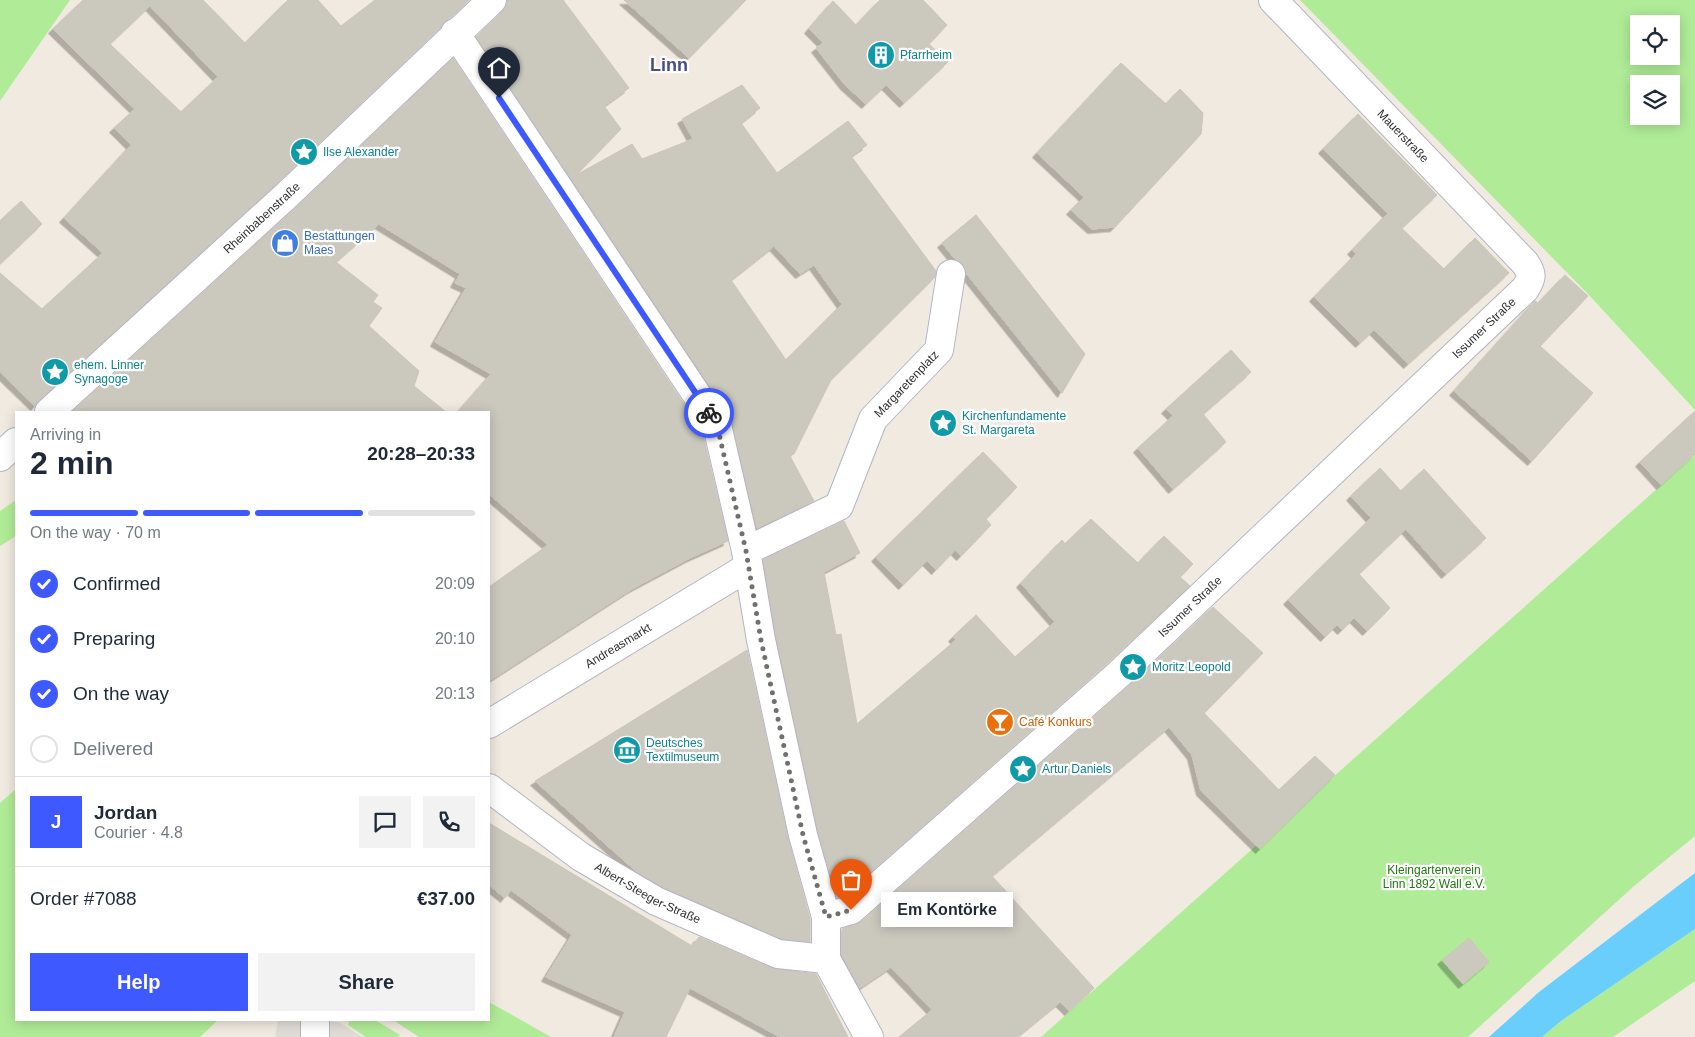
<!DOCTYPE html>
<html lang="en">
<head>
<meta charset="utf-8">
<style>
	body { margin:0; font-family:Arial,sans-serif; background:#f2f2f3; color:#1f2937; height:100vh; display:flex; flex-direction:column; font-size:19px; white-space:nowrap }
	* { box-sizing:border-box; margin:0 }
	p { font-size:16px; color:#747a83 }
	.icon { flex:none; width:28px; height:28px; fill:none; stroke:currentColor; stroke-width:2; stroke-linecap:round; stroke-linejoin:round }
	.map { position:relative; flex:1; overflow:hidden }
	.sheet { position:absolute; left:15px; top:411px; width:475px; height:610px; display:flex; flex-direction:column; background:#fff; border-radius:0px; box-shadow:0 2px 12px #0003 }
	.sheet>* { flex:none }
	.buttons { position:absolute; left:1630px; top:15px; display:grid; gap:10px }
	.buttons a { display:grid; place-items:center; width:50px; height:50px; border-radius:0px; background:#fff; box-shadow:0 2px 12px #0003; font-size:25px }
	.pin { position:absolute; display:grid; place-items:center; width:42px; height:42px; color:#fff; margin:-51px -21px; border-radius:50% 50% 50% 0; rotate:-45deg; box-shadow:0 0 5px #0007 }
	.pin .icon { rotate:45deg }
	.courier { position:absolute; display:grid; place-items:center; width:50px; height:50px; margin:-25px; border:4px solid #3e59ff; border-radius:50%; background:#fff; color:#222; box-shadow:0 1px 6px #0007 }
	.bubble { position:absolute; height:35px; border-radius:0px; background:#fff; box-shadow:0 2px 12px #0003; font-size:16px; font-weight:700; line-height:35px; text-align:center }
	.head em { font-style:normal; font-weight:700 }
	.head div { display:flex; flex-direction:column-reverse }
	.head { display:flex; align-items:center; justify-content:space-between; height:85px; padding:0 15px }
	h1 { font-size:32px; font-weight:700; line-height:38px }
	.bar { display:grid; grid-template-columns:repeat(4,1fr); gap:8px 5px; align-content:center; height:60px; padding:0 15px }
	.bar i { height:6px; border-radius:4px; background:#e0e1e3 }
	.bar .selected { background:#3e59ff }
	.bar p { grid-column:span 4 }
	.line { display:flex; align-items:center; gap:12px; padding:0 15px; border-top:1px solid #e0e1e3 }
	.line div { flex:1 }
	.round { display:grid; place-items:center; flex:none; width:52px; height:52px; border-radius:0px; background:#f2f2f3 }
	ol { padding:0 15px; list-style:none }
	li { display:flex; align-items:center; gap:15px; height:55px }
	li p { margin-inline-start:auto }
	li .icon { padding:5px; border-radius:50%; background:#3e59ff; color:#fff; stroke-width:4 }
	li:last-child { color:#747a83 }
	li i { width:28px; height:28px; border:2px solid #e0e1e3; border-radius:50% }
	.action { display:flex; gap:10px; margin-top:auto; padding:10px 15px }
	.action a { flex:1; height:58px; border-radius:0px; background:#3e59ff; color:#fff; font-size:20px; font-weight:700; line-height:58px; text-align:center }
	.action a+a { background:#f2f2f3; color:#1f2937 }
	.map>svg:first-child { display:block }
</style>
</head>
<body>
<div class="map">
<svg width="1695" height="1037" viewBox="0 0 1695 1037">
	<defs>
		<filter id="shadow"><feDropShadow dx="-4.5" dy="4.5" stdDeviation="0" flood-color="#0004"/></filter>
	</defs>
	<rect width="100%" height="100%" fill="#f0eae0"/>
	<!-- green -->
	<g fill="#b0ec97" fill-rule="evenodd">
		<polygon points="0,0 70,0 0,101"/>
		<path d="M1300,0h395v410l-106,-115zM1639,24h32v32h-32zM1639,84h32v32h-32z"/>
		<polygon points="1695,455 1695,836 1634,886 1468,1037 1041,1037"/>
		<polygon points="16,500 16,536 0,546 0,511"/>
		<polygon points="16,789 16,1020 218,1020 200,1037 0,1037 0,803"/>
		<polygon points="1695,929 1695,981 1613,1037 1542,1037 1561,1021"/>
		<polygon points="489,1002 551,1037 419,1037 393,1020 489,1020"/>
		<polygon points="350,1020 375,1020 400,1035 398,1037 366,1037 348,1025"/>
	</g>
	<!-- plaza -->
	<polygon fill="#e0ddd7" points="278,1020 339,1022 362,1037 275,1037"/>
	<!-- water -->
	<polygon fill="#69cefc" points="1695,873 1695,929 1561,1021 1542,1037 1489,1037 1539,992"/>
	<!-- building -->
	<g fill="#cbc8be" stroke="#cdc6b8" fill-rule="evenodd" filter="url(#shadow)">
		<path d="M83,0h120l42,43 43,-43h30l23,26 34,-26h94l-193,184 -241,222 -35,-34v-99l42,36 61,-56 -39,-35 67,-73 -17,-17 21,-19 -82,-80zM150,6l68,71 -37,35 -71,-68z"/>
		<path d="M507,0h56l66,88 -25,18 17,23 -45,46 56,-31 10,15 51,-20 -11,-20 60,-34 18,23 -19,15 36,50 71,-52 19,24 -16,11 85,115 -1,6 -104,103 -37,74 -4,2 24,45 -57,27 -27,-112 -254,-379 27,-26zM774,246l26,28 14,-9 28,39 -56,56 -55,-80z"/>
		<polygon points="624,0 746,0 689,58"/>
		<polygon points="880,0 923,0 947,25 929,44 948,62 904,103 886,85 866,104 845,85 816,48 823,43 809,29 833,1 856,25"/>
		<polygon points="453,58 702,431 728,541 690,558 632,589 489,681 489,587 548,545 489,494 489,412 458,412 491,374 435,342 466,288 455,283 460,274 379,224 336,262 378,295 373,302 382,308 369,326 419,371 414,386 446,412 72,412 298,206"/>
		<polygon points="1121,63 1166,104 1180,89 1203,113 1201,134 1115,227 1092,229 1071,210 1084,197 1037,153"/>
		<polygon points="1358,114 1437,195 1402,228 1323,149"/>
		<polygon points="21,201 42,224 0,264 0,221"/>
		<polygon points="1387,214 1444,269 1475,238 1509,273 1408,364 1374,330 1360,343 1314,297 1356,254 1352,250"/>
		<polygon points="976,215 1085,354 1062,393 966,273 961,262 955,259 942,243"/>
		<polygon points="1565,275 1588,296 1540,346 1593,393 1532,461 1454,391 1535,301 1538,303"/>
		<polygon points="1231,350 1251,372 1203,414 1226,442 1173,489 1138,448 1173,416 1166,409"/>
		<polygon points="1695,411 1695,454 1661,485 1640,462"/>
		<polygon points="983,452 1017,487 986,519 991,525 961,556 955,550 936,570 927,561 903,585 876,557"/>
		<polygon points="1380,468 1401,491 1424,469 1486,538 1446,574 1406,529 1359,574 1390,608 1367,631 1354,618 1342,630 1337,625 1325,637 1288,600 1371,518 1351,496"/>
		<polygon points="1091,519 1138,563 1164,536 1193,564 1180,577 1190,586 1108,662 843,896 837,898 818,831 776,637 763,560 844,521 860,553 824,572 836,635 841,634 857,724 956,640 953,637 976,615 1015,657 1055,622 1021,583 1062,540 1065,544"/>
		<polygon points="1213,607 1263,653 1204,713 1279,790 1315,756 1335,775 1260,849 1201,791 1192,755 1169,727 992,876 1094,988 1069,1011 1060,1002 1017,1037 899,1037 932,1010 891,967 860,988 842,955 842,929 861,922 1129,686"/>
		<polygon points="747,650 788,838 810,919 810,942 782,939 663,887 638,873 535,781"/>
		<polygon points="489,823 692,946 699,937 772,968 816,974 848,1037 780,1037 690,988 666,1037 614,1037 625,1012 546,977 572,935 511,890 505,898 489,885"/>
		<polygon points="1469,938 1489,962 1463,984 1442,960"/>
	</g>
	<g fill="none" stroke-linecap="round" stroke-linejoin="round">
		<!-- minor casing -->
		<g stroke="#b3b5c3" stroke-width="30">
			<g id="minor">
				<polyline points="455,33 717,425 746,551 761,640 803,835 826,917 826,959 869,1037"/>
				<path id="s1" d="M49,412l238,-217 205,-195"/>
				<polyline points="0,457 16,442"/>
				<path id="s2" d="M746,551l93,-45 34,-87 66,-69 12,-76"/>
				<path id="s3" d="M489,724l259,-157"/>
				<path id="s4" d="M489,788l92,69 75,44 122,53 48,5"/>
				<path id="s5" d="M826,917l25,-7 268,-236 406,-385c7,-11 8,-15 0,-26l-252,-263"/>
				<polyline points="315,1020 315,1037"/>
			</g>
		</g>
		<!-- minor -->
		<use href="#minor" stroke="#fff" stroke-width="28"/>
	</g>
	<g fill="none" stroke-linecap="round" stroke-linejoin="round">
		<!-- done -->
		<polyline stroke="#72706c" stroke-width="5" stroke-dasharray="0 9" points="709,413 717,425 746,551 761,640 803,835 826,917 851,910"/>
		<!-- route -->
		<polyline stroke="#3e59ff" stroke-width="6" points="499,98 709,413"/>
	</g>
	<!-- icons -->
	<defs>
		<g id="building-disc" transform="scale(1.4375)"><circle r="9.5" fill="#0f9aa8" stroke="#fff"/><path d="M-4-6H4V6H1V3H-1V6H-4ZM-2.5-4.3h1.7v1.8h-1.7ZM.8-4.3h1.7v1.8H.8ZM-2.5-1h1.7V.8h-1.7ZM.8-1h1.7V.8H.8Z" fill="#fff"/></g>
		<g id="sight-disc" transform="scale(1.4375)"><circle r="9.5" fill="#0f9aa8" stroke="#fff"/><path d="M0-6L1.8-2.2L6-1.7L2.9 1.2L3.7 5.4L0 3.3L-3.7 5.4L-2.9 1.2L-6-1.7L-1.8-2.2Z" fill="#fff"/></g>
		<g id="shop-disc" transform="scale(1.4375)"><circle r="9.5" fill="#3f7fe0" stroke="#fff"/><path d="M-5-2.5h2.3a2.7 3.5 0 0 1 5.4 0H5L5.5 6h-11ZM-1.5-2.5h3a1.5 2.3 0 0 0-3 0Z" fill="#fff"/></g>
		<g id="bar-disc" transform="scale(1.4375)"><circle r="9.5" fill="#e8710a" stroke="#fff"/><path d="M-6-5H6L.8 .8V4.5H3.5V6h-7V4.5H-.8V.8Z" fill="#fff"/></g>
		<g id="museum-disc" transform="scale(1.4375)"><circle r="9.5" fill="#0f9aa8" stroke="#fff"/><path d="M0-6L6-3V-2H-6V-3ZM-5-1h2V3h-2ZM-1-1h2V3h-2ZM3-1h2V3H3ZM-6 4H6V6H-6Z" fill="#fff"/></g>
	</defs>
	<g fill-rule="evenodd">
		<use href="#building-disc" x="881" y="55"/>
		<use href="#sight-disc" x="304" y="152"/>
		<use href="#shop-disc" x="285" y="243"/>
		<use href="#sight-disc" x="55" y="372"/>
		<use href="#sight-disc" x="943" y="423"/>
		<use href="#sight-disc" x="1133" y="667"/>
		<use href="#bar-disc" x="1000" y="722"/>
		<use href="#museum-disc" x="627" y="750"/>
		<use href="#sight-disc" x="1023" y="769"/>
	</g>
	<g text-anchor="middle" dominant-baseline="central" stroke-width="4.5" stroke-linejoin="round" paint-order="stroke">
		<!-- culture labels -->
		<g font-size="12" fill="#0d838f" stroke="#fff" text-anchor="start">
			<text x="900" y="55">Pfarrheim</text>
			<text x="323" y="152">Ilse Alexander</text>
			<text x="74" y="365">ehem. Linner<tspan x="74" dy="14">Synagoge</tspan></text>
			<text x="962" y="416">Kirchenfundamente<tspan x="962" dy="14">St. Margareta</tspan></text>
			<text x="1152" y="667">Moritz Leopold</text>
			<text x="646" y="743">Deutsches<tspan x="646" dy="14">Textilmuseum</tspan></text>
			<text x="1042" y="769">Artur Daniels</text>
		</g>
		<!-- street labels -->
		<g font-size="12" fill="#2e2e2e" stroke="#fff">
			<text transform="translate(1403 136) rotate(46)">Mauerstraße</text>
			<text stroke="none"><textPath href="#s1" startOffset="288">Rheinbabenstraße</textPath></text>
			<text stroke="none"><textPath href="#s5" startOffset="886">Issumer Straße</textPath></text>
			<text stroke="none"><textPath href="#s2" startOffset="245">Margaretenplatz</textPath></text>
			<text stroke="none"><textPath href="#s5" startOffset="481">Issumer Straße</textPath></text>
			<text stroke="none"><textPath href="#s3" startOffset="151">Andreasmarkt</textPath></text>
			<text stroke="none"><textPath href="#s4" startOffset="191">Albert-Steeger-Straße</textPath></text>
		</g>
		<!-- shop labels -->
		<g font-size="12" fill="#366cbe" stroke="#fff" text-anchor="start">
			<text x="304" y="236">Bestattungen<tspan x="304" dy="14">Maes</tspan></text>
		</g>
		<!-- food labels -->
		<g font-size="12" fill="#c56008" stroke="#fff" text-anchor="start">
			<text x="1019" y="722">Café Konkurs</text>
		</g>
		<!-- park labels -->
		<g font-size="12" fill="#237613" stroke="#fff">
			<text x="1434" y="870">Kleingartenverein<tspan x="1434" dy="14">Linn 1892 Wall e.V.</tspan></text>
		</g>
		<!-- district labels -->
		<g font-size="18" font-weight="bold" fill="#485085" stroke="#fff">
			<text x="669" y="65">Linn</text>
		</g>
	</g>
</svg>
<div class="buttons">
<a><svg class="icon" aria-label="locate" viewBox="0 0 24 24"><circle cx="12" cy="12" r="6"/><path d="M12 2v4M12 18v4M2 12h4M18 12h4"/></svg></a>
<a><svg class="icon" aria-label="layers" viewBox="0 0 24 24"><path d="M12 4l9 5-9 5-9-5zM3 14l9 5 9-5"/></svg></a>
</div>
<div class="pin" style="left:851px;top:910px;background:#ea580c"><svg class="icon" aria-label="bag" viewBox="0 0 24 24"><path d="M5 8h14l-1 12H6zM9 8a3 3 0 0 1 6 0"/></svg></div>
<div class="pin" style="left:499px;top:98px;background:#1f2937"><svg class="icon" aria-label="home" viewBox="0 0 24 24"><path d="M3 11l9-7 9 7M6 9v11h12V9"/></svg></div>
<div class="courier" style="left:709px;top:413px"><svg class="icon" aria-label="bike" viewBox="0 0 24 24"><circle cx="6" cy="16" r="4"/><circle cx="18" cy="16" r="4"/><path d="M6 16l4-8h5l3 8M10 8l3 8H6M13 5h3"/></svg></div>
<div class="bubble" style="left:881px;top:892px;width:132px">Em Kontörke</div>
<section class="sheet">
<div class="head"><div><h1>2 min</h1><p>Arriving in</p></div><em>20:28–20:33</em></div>
<div class="bar"><i class="selected"></i><i class="selected"></i><i class="selected"></i><i></i><p>On the way · 70 m</p></div>
<ol>
<li><svg class="icon" aria-label="check" viewBox="0 0 24 24"><path d="M5 12l5 5 9-10"/></svg>Confirmed<p>20:09</p></li>
<li><svg class="icon" aria-label="check" viewBox="0 0 24 24"><path d="M5 12l5 5 9-10"/></svg>Preparing<p>20:10</p></li>
<li><svg class="icon" aria-label="check" viewBox="0 0 24 24"><path d="M5 12l5 5 9-10"/></svg>On the way<p>20:13</p></li>
<li><i></i>Delivered</li>
</ol>
<div class="line" style="height:90px"><b class="round" style="background:#3e59ff;color:#fff">J</b><div><b>Jordan</b><p>Courier · 4.8</p></div><a class="round"><svg class="icon" aria-label="chat" viewBox="0 0 24 24"><path d="M4 5h16v11H9l-5 4z"/></svg></a><a class="round"><svg class="icon" aria-label="phone" viewBox="0 0 24 24"><path d="M5 4h4l2 5-3 2q2 4 5 5l2-3 5 2v4C11 20 4 13 5 4z"/></svg></a></div>
<div class="line" style="height:65px"><div>Order #7088</div><b>€37.00</b></div>
<div class="action"><a>Help</a><a>Share</a></div>
</section>
</div>
</body>
</html>
